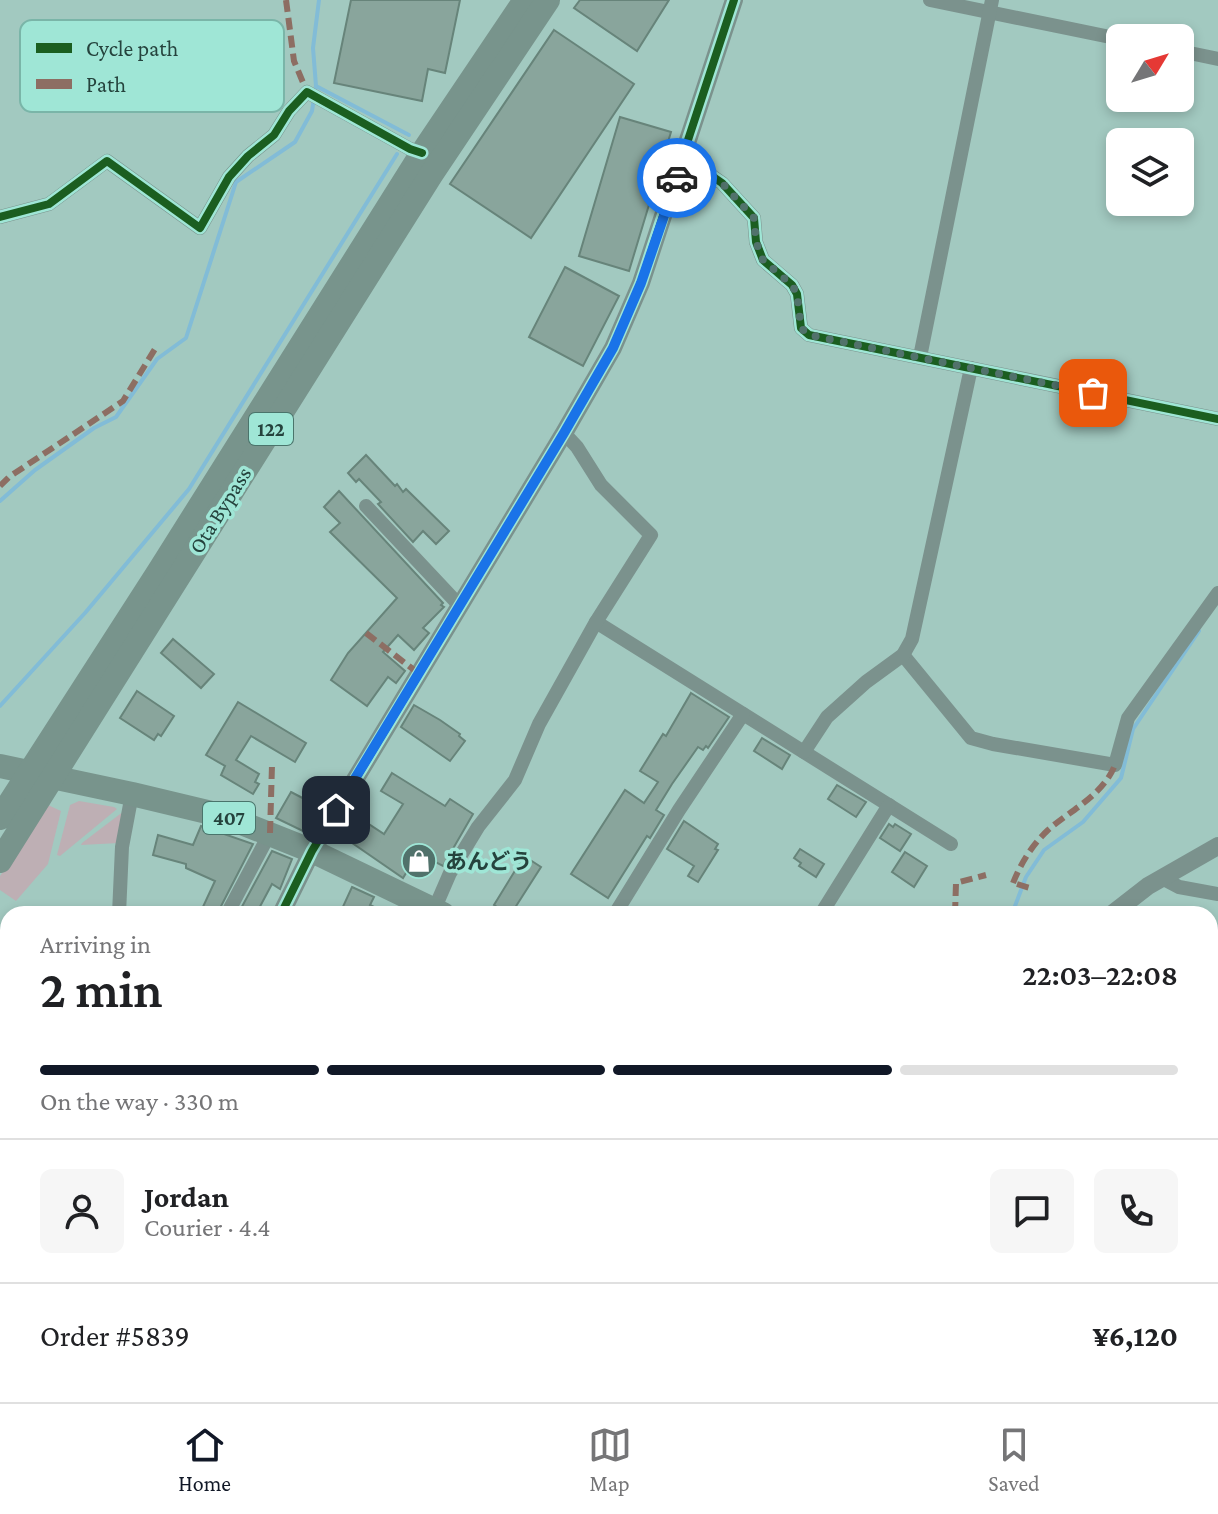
<!DOCTYPE html>
<html lang="en">
<head>
<meta charset="utf-8">
<style>
	body { margin:0; font-family:"Crimson Pro","Noto Sans JP",serif; background:#f6f6f6; color:#202124; height:100vh; display:flex; flex-direction:column; font-size:30px; white-space:nowrap }
	* { box-sizing:border-box; margin:0 }
	p { font-size:26px; color:#757577 }
	.icon { flex:none; width:44px; height:44px; fill:none; stroke:currentColor; stroke-width:2; stroke-linecap:round; stroke-linejoin:round }
	.map { position:relative; flex:1; overflow:hidden }
	.panel { position:absolute; left:0px; top:906px; width:1218px; height:496px; display:flex; flex-direction:column; background:#fff; border-radius:24px 24px 0 0; box-shadow:0 4px 12px #0003 }
	.panel>* { flex:none }
	.needle { width:52px; rotate:52deg }
	.controls { position:absolute; left:1106px; top:24px; display:grid; gap:16px }
	.controls a { display:grid; place-items:center; width:88px; height:88px; border-radius:12px; background:#fff; box-shadow:0 4px 12px #0003; font-size:40px }
	.pin { position:absolute; display:grid; place-items:center; width:68px; height:68px; color:#fff; margin:-34px; border-radius:16px; box-shadow:0 4px 12px #0006 }
	.courier { position:absolute; display:grid; place-items:center; width:80px; height:80px; margin:-40px; border:6px solid #1a73e8; border-radius:50%; background:#fff; color:#222; box-shadow:0 2px 10px #0007 }
	.headline em { font-style:normal; font-weight:600 }
	.headline div { display:flex; flex-direction:column-reverse }
	.headline { display:flex; align-items:center; justify-content:space-between; height:136px; padding:0 40px }
	h1 { font-size:52px; font-weight:600; line-height:60px }
	.bar { display:grid; grid-template-columns:repeat(4,1fr); gap:12px 8px; align-content:center; height:96px; padding:0 40px }
	.bar i { height:10px; border-radius:6px; background:#e0e0e0 }
	.bar .current { background:#111827 }
	.bar p { grid-column:span 4 }
	.line { display:flex; align-items:center; gap:20px; padding:0 40px; border-top:2px solid #e0e0e0 }
	.line div { flex:1 }
	.round { display:grid; place-items:center; flex:none; width:84px; height:84px; border-radius:12px; background:#f6f6f6 }
	.tabs { display:flex; justify-content:space-around; align-items:center; height:112px; border-top:2px solid #e0e0e0; background:#fff; font-size:22px; color:#757577 }
	.tabs a { display:grid; justify-items:center; gap:4px }
	.tabs .current { color:#111827 }
	.map>svg:first-child { display:block }
</style>
</head>
<body>
<div class="map">
<svg width="1218" height="1402" viewBox="0 0 1218 1402">
	<rect width="100%" height="100%" fill="#a2c9c0"/>
	<!-- green -->
	<g fill="#beafb4">
		<polygon points="79,801 114,807 117,809 60,856 57,855 70,805"/>
		<polygon points="48,805 61,811 48,864 16,901 0,890 0,876"/>
		<polygon points="124,811 119,843 81,845 82,843"/>
	</g>
	<g fill="none" stroke-linecap="round" stroke-linejoin="round">
		<!-- stream -->
		<g stroke="#82bcd7" stroke-width="4">
			<polyline points="316,86 409,135"/>
			<polyline points="0,501 35,470 94,428 116,417 157,359 186,338 236,182 295,142 312,111 316,86 313,48 319,0"/>
			<polyline points="0,706 85,613 189,489 397,154"/>
			<polyline points="1012,914 1026,877 1044,850 1083,822 1121,778 1133,729 1199,631"/>
			<polyline points="698,1402 706,1394"/>
		</g>
	</g>
	<!-- building -->
	<g fill="#89a59c" stroke="#67847a" stroke-width="2">
		<polygon points="351,0 460,0 445,73 428,69 422,101 334,83"/>
		<polygon points="580,0 669,0 637,51 574,8"/>
		<polygon points="554,30 634,84 531,238 450,184"/>
		<polygon points="620,117 671,132 629,271 579,256"/>
		<polygon points="565,267 619,296 583,366 529,337"/>
		<polygon points="366,455 395,486 397,484 403,492 406,489 449,531 436,544 423,531 413,542 378,504 381,502 359,479 356,482 348,473"/>
		<polygon points="339,491 443,603 441,605 444,607 423,628 429,633 414,650 398,635 383,652 405,671 396,683 388,677 367,706 331,680 348,653 397,598 330,532 340,523 324,507"/>
		<polygon points="173,639 214,674 201,688 161,653"/>
		<polygon points="137,691 174,716 161,736 158,734 154,740 120,718"/>
		<polygon points="691,693 729,717 708,748 706,746 703,750 698,747 672,784 656,810 664,815 650,838 647,836 608,898 571,874 625,790 644,803 658,782 640,771 663,734 666,736"/>
		<polygon points="238,702 306,743 295,762 251,736 236,760 259,774 255,782 259,784 253,794 221,775 225,766 206,755"/>
		<polygon points="414,705 440,720 460,734 459,736 465,741 450,761 401,727"/>
		<polygon points="762,738 790,755 782,769 754,751"/>
		<polygon points="392,773 445,806 450,799 473,814 443,866 418,853 403,878 342,836 355,815 384,834 403,804 381,791"/>
		<polygon points="837,785 866,802 856,817 828,799"/>
		<polygon points="291,792 316,805 311,815 316,818 305,832 276,818"/>
		<polygon points="684,821 718,844 715,849 718,850 698,882 688,876 694,866 667,849"/>
		<polygon points="889,824 893,827 895,824 911,834 900,851 880,838"/>
		<polygon points="201,826 253,844 217,914 202,909 215,881 186,868 186,864 153,855 158,835 193,845"/>
		<polygon points="800,849 824,864 816,877 799,866 801,863 794,858"/>
		<polygon points="272,851 292,859 280,889 272,884 256,914 238,914"/>
		<polygon points="905,852 927,866 914,887 892,872"/>
		<polygon points="524,856 541,867 511,914 508,914 494,905"/>
		<polygon points="352,887 374,897 370,905 388,914 347,914 341,911"/>
	</g>
	<g fill="none" stroke-linecap="round" stroke-linejoin="round">
		<!-- minor -->
		<g stroke="#7b928d" stroke-width="14">
			<polyline points="930,0 1120,39"/>
			<polyline points="1180,51 1218,59"/>
			<polyline points="684,157 722,183 754,218 756,242 763,260 792,285 797,294 801,328 809,335 1218,419"/>
			<polyline points="0,217 49,204 107,161 200,228 229,177 248,156 274,135 289,111 307,92 410,149 422,153"/>
			<polyline points="920,357 992,0"/>
			<polyline points="366,506 459,605"/>
			<polyline points="596,622 951,844"/>
			<polyline points="903,655 971,738 993,744 1115,765 1128,718 1218,593"/>
			<polyline points="804,752 827,717 866,682 903,655 912,639 971,368"/>
			<polyline points="1162,878 1179,887 1218,894"/>
			<polyline points="434,910 450,873 478,827 515,780 539,724 596,622 651,535 601,485 577,447 564,433"/>
			<polyline points="119,914 122,847 132,794"/>
			<polyline points="227,914 270,833"/>
			<polyline points="615,914 679,810 743,714"/>
			<polyline points="821,914 889,805"/>
			<polyline points="0,1207 8,1202"/>
			<polyline points="274,1394 287,1402"/>
			<polyline points="80,1402 80,1394"/>
			<polyline points="317,1402 322,1394"/>
			<polyline points="767,1402 775,1394"/>
		</g>
		<!-- tertiary -->
		<g stroke="#7b928d" stroke-width="18">
			<polyline points="281,914 312,851 564,433 613,348 641,283 734,0"/>
			<polyline points="1112,914 1148,886 1218,846"/>
			<polyline points="134,1402 136,1394"/>
		</g>
		<!-- trunk -->
		<g stroke="#78948c" stroke-width="24">
			<polyline points="0,766 132,794 224,816 312,851 443,914"/>
			<polyline points="0,818 159,571 422,153 525,0"/>
			<polyline points="0,861 431,175 548,0"/>
			<polyline points="1003,1394 1011,1402"/>
		</g>
		<!-- quiet -->
		<g stroke="#8d6e63" stroke-width="6" stroke-dasharray="12 6" stroke-linecap="butt">
			<polyline points="286,0 294,61 307,92"/>
			<polyline points="0,486 9,477 123,401 155,349"/>
			<polyline points="366,633 418,673"/>
			<polyline points="270,833 272,765"/>
			<path d="M1013,883c8,-20 19,-38 35,-53 23,-20 55,-35 67,-65"/>
			<polyline points="1017,884 1030,888"/>
			<polyline points="955,914 956,883 986,875"/>
			<polyline points="528,1394 539,1402"/>
			<polyline points="440,1402 445,1394"/>
		</g>
		<!-- cycleway casing -->
		<g stroke="#9fe6d6" stroke-width="13">
			<g id="cycleway">
				<polyline points="684,157 722,183 754,218 756,242 763,260 792,285 797,294 801,328 809,335 1218,419"/>
				<polyline points="0,217 49,204 107,161 200,228 229,177 248,156 274,135 289,111 307,92 410,149 422,153"/>
				<polyline points="281,914 312,851 564,433 613,348 641,283 734,0"/>
			</g>
		</g>
		<!-- cycleway -->
		<use href="#cycleway" stroke="#1b5e20" stroke-width="8"/>
	</g>
	<g fill="none" stroke-linecap="round" stroke-linejoin="round">
		<!-- done -->
		<polyline stroke="#51726b" stroke-width="8" stroke-dasharray="0 14.4" points="677,178 684,157 722,183 754,218 756,242 763,260 792,285 797,294 801,328 809,335 1093,393"/>
		<!-- route -->
		<polyline stroke="#1a73e8" stroke-width="10" points="336,810 564,433 613,348 641,283 677,178"/>
	</g>
	<!-- icons -->
	<defs>
		<g id="shop-disc" transform="scale(1.8)"><circle r="9.5" fill="#51726b" stroke="#9fe6d6"/><path d="M-5-2.5h2.3a2.7 3.5 0 0 1 5.4 0H5L5.5 6h-11ZM-1.5-2.5h3a1.5 2.3 0 0 0-3 0Z" fill="#fff"/></g>
	</defs>
	<g fill-rule="evenodd">
		<use href="#shop-disc" x="419" y="861"/>
	</g>
	<g text-anchor="middle" dominant-baseline="central" stroke-width="7" stroke-linejoin="round" paint-order="stroke">
		<!-- shield labels -->
		<g fill="#9fe6d6" stroke="#4a746b" stroke-width="2">
			<rect x="249" y="413" width="44" height="32" rx="6"/>
			<rect x="203" y="802" width="52" height="32" rx="6"/>
		</g>
		<g font-size="20" font-weight="bold" fill="#25433d">
			<text x="271" y="429">122</text>
			<text x="229" y="818">407</text>
		</g>
		<!-- street labels -->
		<g font-size="22" fill="#25433d" stroke="#9fe6d6">
			<text transform="translate(220 510) rotate(-58)">Ota Bypass</text>
		</g>
		<!-- poi labels -->
		<g font-size="22" font-weight="bold" fill="#25433d" stroke="#9fe6d6" text-anchor="start">
			<text x="445" y="861">あんどう</text>
		</g>
	</g>
	<!-- legend -->
	<rect x="20" y="20" width="264" height="92" rx="12" fill="#9fe6d6" stroke="#7ab5a8" stroke-width="2"/>
	<rect x="36" y="43" width="36" height="10" fill="#1b5e20"/>
	<rect x="36" y="79" width="36" height="10" fill="#8d6e63"/>
	<g font-size="22" fill="#25433d">
		<text x="86" y="56">Cycle path</text>
		<text x="86" y="92">Path</text>
	</g>
</svg>
<div class="controls">
<a><svg class="needle" viewBox="-14 -14 28 28"><path d="M0-13l5 13h-10z" fill="#e53935"/><path d="M0 13l5-13h-10z" fill="#757577"/></svg></a>
<a><svg class="icon" aria-label="layers" viewBox="0 0 24 24"><path d="M12 4l9 5-9 5-9-5zM3 14l9 5 9-5"/></svg></a>
</div>
<div class="pin" style="left:1093px;top:393px;background:#ea580c"><svg class="icon" aria-label="bag" viewBox="0 0 24 24"><path d="M5 8h14l-1 12H6zM9 8a3 3 0 0 1 6 0"/></svg></div>
<div class="pin" style="left:336px;top:810px;background:#1f2937"><svg class="icon" aria-label="home" viewBox="0 0 24 24"><path d="M3 11l9-7 9 7M6 9v11h12V9"/></svg></div>
<div class="courier" style="left:677px;top:178px"><svg class="icon" aria-label="car" viewBox="0 0 24 24"><path d="M5 17H2v-5l4-1 3-4h7l3 4 3 1v5h-3M9 17h6M6 11h13"/><circle cx="7" cy="17" r="2"/><circle cx="17" cy="17" r="2"/></svg></div>
<section class="panel">
<div class="headline"><div><h1>2 min</h1><p>Arriving in</p></div><em>22:03–22:08</em></div>
<div class="bar"><i class="current"></i><i class="current"></i><i class="current"></i><i></i><p>On the way · 330 m</p></div>
<div class="line" style="height:144px"><a class="round"><svg class="icon" aria-label="person" viewBox="0 0 24 24"><circle cx="12" cy="8" r="4"/><path d="M4 21q1-7 8-7t8 7"/></svg></a><div><b>Jordan</b><p>Courier · 4.4</p></div><a class="round"><svg class="icon" aria-label="chat" viewBox="0 0 24 24"><path d="M4 5h16v11H9l-5 4z"/></svg></a><a class="round"><svg class="icon" aria-label="phone" viewBox="0 0 24 24"><path d="M5 4h4l2 5-3 2q2 4 5 5l2-3 5 2v4C11 20 4 13 5 4z"/></svg></a></div>
<div class="line" style="height:104px"><div>Order #5839</div><b>¥6,120</b></div>
</section>
</div>
<nav class="tabs">
<a class="current"><svg class="icon" aria-label="home" viewBox="0 0 24 24"><path d="M3 11l9-7 9 7M6 9v11h12V9"/></svg>Home</a>
<a><svg class="icon" aria-label="map" viewBox="0 0 24 24"><path d="M3 6l6-2 6 2 6-2v14l-6 2-6-2-6 2zM9 4v14M15 6v14"/></svg>Map</a>
<a><svg class="icon" aria-label="saved" viewBox="0 0 24 24"><path d="M7 4h10v16l-5-4-5 4z"/></svg>Saved</a>
</nav>
</body>
</html>
